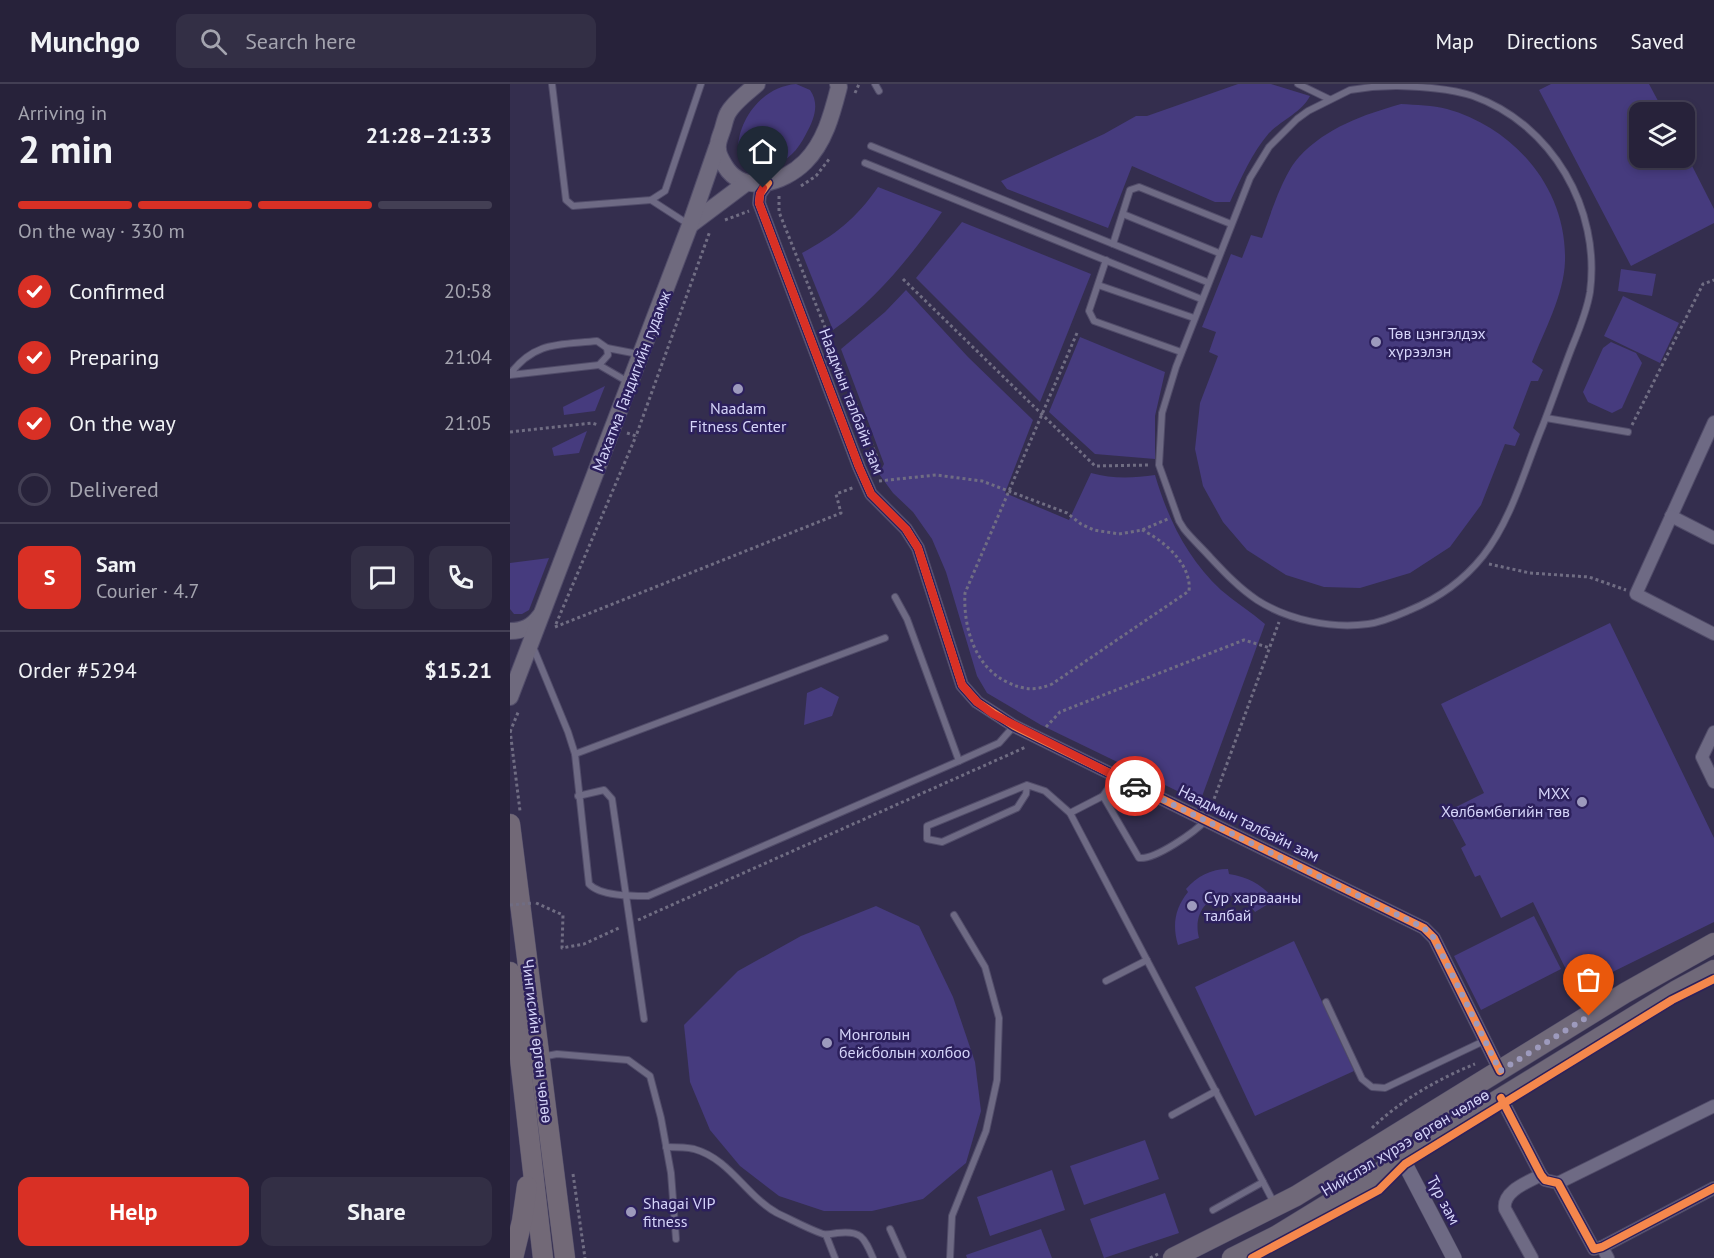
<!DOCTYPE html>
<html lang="en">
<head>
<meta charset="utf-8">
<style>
	body { margin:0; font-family:"PT Sans",sans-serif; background:#332f45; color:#f1f3f6; height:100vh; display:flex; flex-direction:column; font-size:22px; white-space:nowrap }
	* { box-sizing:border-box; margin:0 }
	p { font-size:20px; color:#a4a4af }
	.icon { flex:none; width:33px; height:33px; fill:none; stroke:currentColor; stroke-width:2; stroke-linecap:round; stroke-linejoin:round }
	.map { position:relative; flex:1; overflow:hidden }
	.panel { display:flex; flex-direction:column; background:#27223a; width:510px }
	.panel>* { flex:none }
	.tools { position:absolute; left:1119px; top:18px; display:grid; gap:12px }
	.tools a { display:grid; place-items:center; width:66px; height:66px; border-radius:12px; background:#27223a; box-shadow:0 3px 9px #0003,0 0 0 2px #433f54; font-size:30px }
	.pin { position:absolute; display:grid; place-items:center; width:51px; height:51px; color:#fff; margin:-62px -26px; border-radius:50% 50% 50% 0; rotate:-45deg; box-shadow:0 0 6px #0007 }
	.pin .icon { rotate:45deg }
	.courier { position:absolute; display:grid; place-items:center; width:60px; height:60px; margin:-30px; border:4px solid #d93025; border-radius:50%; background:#fff; color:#222; box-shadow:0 2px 8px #0007 }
	.head em { font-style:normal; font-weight:600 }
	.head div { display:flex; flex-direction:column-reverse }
	.head { display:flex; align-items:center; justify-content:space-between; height:102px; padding:0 18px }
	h1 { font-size:39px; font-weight:600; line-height:45px }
	.bar { display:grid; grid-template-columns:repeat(4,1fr); gap:9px 6px; align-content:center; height:72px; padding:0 18px }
	.bar i { height:8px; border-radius:4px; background:#433f54 }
	.bar .active { background:#d93025 }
	.bar p { grid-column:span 4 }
	.line { display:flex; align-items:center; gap:15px; padding:0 18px; border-top:2px solid #433f54 }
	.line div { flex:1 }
	.round { display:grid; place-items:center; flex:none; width:63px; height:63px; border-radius:12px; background:#332f45 }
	ol { padding:0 18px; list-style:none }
	li { display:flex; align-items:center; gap:18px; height:66px }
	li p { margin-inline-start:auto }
	li .icon { padding:6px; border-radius:50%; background:#d93025; color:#fff; stroke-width:4 }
	li:last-child { color:#a4a4af }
	li i { width:33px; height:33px; border:3px solid #433f54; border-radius:50% }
	.action { display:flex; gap:12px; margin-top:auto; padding:12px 18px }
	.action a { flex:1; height:69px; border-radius:12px; background:#d93025; color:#fff; font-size:24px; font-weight:600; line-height:69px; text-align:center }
	.action a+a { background:#332f45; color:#f1f3f6 }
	header { display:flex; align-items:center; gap:36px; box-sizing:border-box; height:84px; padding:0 30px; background:#27223a; border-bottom:2px solid #433f54 }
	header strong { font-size:28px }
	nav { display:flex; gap:33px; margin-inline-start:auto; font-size:21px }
	.search { width:420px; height:54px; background:#332f45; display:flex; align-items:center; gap:15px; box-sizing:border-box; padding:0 21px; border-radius:12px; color:#a4a4af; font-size:22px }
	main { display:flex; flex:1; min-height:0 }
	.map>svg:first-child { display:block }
</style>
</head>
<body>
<header>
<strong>Munchgo</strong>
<div class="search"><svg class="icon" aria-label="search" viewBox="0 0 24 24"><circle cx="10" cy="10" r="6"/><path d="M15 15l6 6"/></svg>Search here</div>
<nav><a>Map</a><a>Directions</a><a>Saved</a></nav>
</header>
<main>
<section class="panel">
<div class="head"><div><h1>2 min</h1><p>Arriving in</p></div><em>21:28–21:33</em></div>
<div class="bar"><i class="active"></i><i class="active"></i><i class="active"></i><i></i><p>On the way · 330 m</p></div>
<ol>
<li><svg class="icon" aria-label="check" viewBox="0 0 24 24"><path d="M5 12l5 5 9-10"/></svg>Confirmed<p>20:58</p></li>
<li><svg class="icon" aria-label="check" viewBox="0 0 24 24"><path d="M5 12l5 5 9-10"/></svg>Preparing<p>21:04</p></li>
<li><svg class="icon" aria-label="check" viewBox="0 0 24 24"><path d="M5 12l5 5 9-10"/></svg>On the way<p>21:05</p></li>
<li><i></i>Delivered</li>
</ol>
<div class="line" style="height:108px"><b class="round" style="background:#d93025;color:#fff">S</b><div><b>Sam</b><p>Courier · 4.7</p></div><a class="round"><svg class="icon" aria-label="chat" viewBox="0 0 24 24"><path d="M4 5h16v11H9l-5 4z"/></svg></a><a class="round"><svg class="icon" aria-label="phone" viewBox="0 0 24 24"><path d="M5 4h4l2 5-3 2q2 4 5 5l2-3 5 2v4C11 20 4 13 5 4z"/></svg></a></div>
<div class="line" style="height:78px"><div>Order #5294</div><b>$15.21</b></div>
<div class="action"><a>Help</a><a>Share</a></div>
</section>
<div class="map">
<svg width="1204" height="1174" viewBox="0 0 1204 1174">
	<rect width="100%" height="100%" fill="#342e4e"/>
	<!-- green -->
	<g fill="#463b7e">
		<path d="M286,0l14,6c10,14 4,30 -4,44 -8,16 -18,27 -36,33 -54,20 -35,-78 26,-83z"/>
		<path d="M728,0h33l39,12c-8,16 -28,24 -41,37 -17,20 -28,45 -39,69h-15l-83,-36 -24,62 -101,-39 -6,-8 103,-47 32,-18h11z"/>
		<polygon points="1041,0 1139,0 1154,28 1130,28 1130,74 1174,74 1175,68 1204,125 1204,139 1121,182 1029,6"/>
		<path d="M891,20c15,1 32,1 46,5 68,19 120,80 118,152 -1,34 -21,70 -33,101l11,8 -5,11h-7l-18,47 7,6 -5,12 -10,-2 -24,61 -31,42 -40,26 -50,15 -36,-1 -38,-12 -39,-25 -24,-28 -20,-36 -8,-37 5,-46 18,-47 -9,-4 7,-20 -14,-5 29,-73 11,4 9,-23 11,3c8,-22 21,-64 37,-81 28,-30 64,-42 102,-53z"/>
		<path d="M368,103l64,25c-31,44 -65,87 -109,118l-31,-77c33,-18 54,-34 76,-66z"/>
		<polygon points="452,138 581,190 530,318 406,194"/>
		<polygon points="1111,185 1146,190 1142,212 1108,207"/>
		<path d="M396,206l62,67 65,63 -28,73 64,27 22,-47c22,6 42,5 64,2 13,44 32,83 66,115 14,12 30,22 44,34l-65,178 -159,-77 -54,-32 -10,-17 -31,-104 -14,-33 -19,-27 -20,-19 -14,-19 5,-10 -43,-115 44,-37z"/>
		<polygon points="1113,212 1169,239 1150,279 1094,252"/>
		<polygon points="570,253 655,288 645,332 645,375 585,370 539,328"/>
		<polygon points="1101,258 1126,269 1132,279 1112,324 1102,329 1078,318 1073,308 1093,264"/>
		<polygon points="95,302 85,327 54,331 53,323"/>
		<polygon points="77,347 69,369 44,372 42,364"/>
		<polygon points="39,474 19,526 12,530 4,530 0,525 0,479"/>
		<polygon points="1100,539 1204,754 1204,838 1066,906 1023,818 991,834 970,791 965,793 951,764 956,761 938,727 974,709 931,620"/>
		<polygon points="311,603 329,613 322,632 294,641 297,609"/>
		<path d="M718,785l1,5c20,3 33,11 46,26l-20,12c-23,-32 -66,-13 -56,26l-21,7c-6,-20 -3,-37 10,-53l-2,-3c11,-13 25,-20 42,-20z"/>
		<polygon points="366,822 409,842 443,913 465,978 471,1027 456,1079 413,1115 362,1127 314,1127 269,1112 230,1082 200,1046 180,998 174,941 228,887 291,852"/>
		<polygon points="1024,832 1051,885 971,926 944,872"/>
		<polygon points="784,857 844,987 745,1032 685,903"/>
		<polygon points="635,1056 649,1095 574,1121 560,1082"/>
		<polygon points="542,1086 555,1126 480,1152 467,1113"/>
		<polygon points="655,1109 669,1149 594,1174 580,1135"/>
		<polygon points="531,1145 542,1174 457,1174 456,1171"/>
	</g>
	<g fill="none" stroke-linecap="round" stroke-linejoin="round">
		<!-- service casing -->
		<g stroke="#514c69" stroke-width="8">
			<g id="service">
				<polyline points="42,0 56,116 63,122 141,116 155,107 191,0"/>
				<polyline points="365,0 369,7"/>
				<polyline points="788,0 819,15"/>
				<path d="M886,2c25,1 53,2 77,10 79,28 128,113 117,196 -3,19 -11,38 -18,55 -10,26 -19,52 -29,78 -18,43 -31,94 -60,131 -20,25 -44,42 -73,54 -14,6 -27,12 -42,14 -36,5 -80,-4 -111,-24 -18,-12 -32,-27 -47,-43 -8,-9 -18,-18 -26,-28l-5,-8 -20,-56 3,-52 14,-46 74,-189 19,-31 28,-28 11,-8 42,-21 22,-3z"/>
				<polyline points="361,62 697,198"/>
				<polyline points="355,79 691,215"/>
				<polyline points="141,116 178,140"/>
				<polyline points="613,130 709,169"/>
				<polyline points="603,160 620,106 629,103 721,140"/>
				<polyline points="596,176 579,227 584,237 671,268"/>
				<polyline points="588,201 684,234"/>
				<polyline points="97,264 128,270"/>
				<polyline points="89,281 120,299"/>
				<path d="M0,290c25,-33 49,-29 87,-33l10,7 1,7 -9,10 -89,10"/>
				<polyline points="1036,334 1118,348"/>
				<path d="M23,563l35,85 7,22 14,130c11,12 42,12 59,12l311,-135 -52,-142 -12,-22"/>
				<polyline points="65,670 375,554"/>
				<polyline points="449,677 489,659 504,642"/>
				<polyline points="606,693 593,712 560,729 764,1119"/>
				<polyline points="517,701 516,710 507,724 432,758 417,755 417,742 517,701 535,707 560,729"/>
				<polyline points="68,712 94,706 102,715 134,935"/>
				<path d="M593,712l36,62c16,2 56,-26 67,-38"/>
				<polyline points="596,897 637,876"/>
				<polyline points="816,918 852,995 862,1003 875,1004 974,957"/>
				<polyline points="31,973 47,970 118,976 140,992 151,1034 161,1089 166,1155"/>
				<polyline points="662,1031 706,1007"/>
				<path d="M156,1063c9,0 20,0 28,2 36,10 52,47 83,64 15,7 31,16 46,21 5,1 9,0 14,-1 24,-3 27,4 36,25"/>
				<polyline points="703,1126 753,1098"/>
				<polyline points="380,1145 393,1174"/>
				<polyline points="316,1151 325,1174"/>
				<polyline points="440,1174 442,1132 476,1047 487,996 489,934 475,883 444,831"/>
			</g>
		</g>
		<!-- minor casing -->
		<g stroke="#514c69" stroke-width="14">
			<g id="minor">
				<polyline points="258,99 250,110 249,119 349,383 361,410 396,445 408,464 452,601 467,618 504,642 914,844 924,854 990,987"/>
				<polyline points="1204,338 1126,510 1204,550"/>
				<polyline points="1161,432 1204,454"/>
				<polyline points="1204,648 1192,673 1204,698"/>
				<polyline points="991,1014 1031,1091 1035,1096 1048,1099 1084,1165 1092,1163 1204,1104"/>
				<polyline points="1048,1099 1204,1022"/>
				<polyline points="1092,1163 1098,1174"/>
				<path d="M1022,1174l-27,-49c-3,-18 23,-27 36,-34"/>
			</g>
		</g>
		<!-- tertiary casing -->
		<g stroke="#514c69" stroke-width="16">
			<polyline id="tertiary" points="893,1076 944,1174"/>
		</g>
		<!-- secondary casing -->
		<g stroke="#514c69" stroke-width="18">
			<g id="secondary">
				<path d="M247,0c-9,8 -23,18 -29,29 -3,5 -4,13 -6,18 -2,6 -5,12 -4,18 0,6 4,12 7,17 18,30 59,17 80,-4 20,-20 27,-48 34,-75l-1,-3"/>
				<polyline points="180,141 236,99"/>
				<path d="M0,547c13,0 22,-4 30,-15"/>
				<polyline points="0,613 180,141 207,63"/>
			</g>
		</g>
		<!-- primary casing -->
		<g stroke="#514c69" stroke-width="21">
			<g id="primary">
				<polyline points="663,1174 786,1112 1115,909 1204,859"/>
				<polyline points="722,1174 766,1152 1167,906 1204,886"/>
			</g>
		</g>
		<!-- trunk casing -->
		<g stroke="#514c69" stroke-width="21">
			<g id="trunk">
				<polyline points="0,740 55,1174"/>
				<polyline points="0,888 33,1174"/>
				<polyline points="3,1174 12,1137 17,1102"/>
			</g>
		</g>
		<!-- path -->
		<g stroke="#706d83" stroke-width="3" stroke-dasharray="3 3" stroke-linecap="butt">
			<polyline points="345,9 349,0"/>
			<polyline points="291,102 306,92 320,74"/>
			<polyline points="269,112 269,128 368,376 365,388"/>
			<polyline points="215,136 239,127"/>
			<polyline points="393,195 585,382 639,381"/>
			<path d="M567,249l-112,260c-2,34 10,74 42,89 16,8 29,9 45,2l137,-93c3,-27 -26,-51 -47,-61"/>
			<polyline points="1122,341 1193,200 1204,196"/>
			<polyline points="0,348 82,339 88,341"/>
			<polyline points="117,349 126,352 200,147"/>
			<polyline points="369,397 426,391 472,397 557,429 571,440 584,446 609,450 632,446 660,434"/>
			<polyline points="979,480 1020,489 1079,493 1116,506"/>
			<polyline points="46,540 126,352"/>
			<polyline points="45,543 331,429 326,410 345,403"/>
			<polyline points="536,643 550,628 734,556 760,564"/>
			<polyline points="0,646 10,727"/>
			<polyline points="0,648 9,626"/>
			<polyline points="700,726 769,538"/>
			<polyline points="26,819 53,831 52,864 74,860 111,843"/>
			<polyline points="128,836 516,663"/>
			<path d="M862,1044c29,-28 66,-49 103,-64"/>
			<polyline points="63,1090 75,1174"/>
			<polyline points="640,1174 648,1170"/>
		</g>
		<!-- service -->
		<use href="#service" stroke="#6e6a84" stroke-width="6"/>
		<!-- minor -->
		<use href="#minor" stroke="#6e6a84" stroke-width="12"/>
		<!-- tertiary -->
		<use href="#tertiary" stroke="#6e6a84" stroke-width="15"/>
		<!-- secondary -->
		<use href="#secondary" stroke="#6f6a7e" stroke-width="16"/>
		<!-- primary -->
		<use href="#primary" stroke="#706979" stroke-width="20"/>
		<!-- trunk -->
		<use href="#trunk" stroke="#726977" stroke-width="20"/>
		<!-- path-bridge -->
		<polyline stroke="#706d83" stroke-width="3" stroke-dasharray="3 3" stroke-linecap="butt" points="0,821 24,819"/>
		<!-- cycleway casing -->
		<g stroke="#2c205c" stroke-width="11">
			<g id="cycleway">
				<polyline points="258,99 250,110 249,119 349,383 361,410 396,445 408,464 452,601 467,618 504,642 914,844 924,854 990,987"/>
				<polyline points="991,1014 1031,1091 1035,1096 1048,1099 1084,1165 1092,1163 1204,1104"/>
				<polyline points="742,1174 869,1106 895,1080 1162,916 1204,895"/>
			</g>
		</g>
		<!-- cycleway -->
		<use href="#cycleway" stroke="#f5874c" stroke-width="8"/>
	</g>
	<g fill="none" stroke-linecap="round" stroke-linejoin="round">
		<!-- done -->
		<polyline stroke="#9d9abd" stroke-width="6" stroke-dasharray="0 10.8" points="625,702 914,844 924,854 990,987 1079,932"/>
		<!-- route -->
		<polyline stroke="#d93025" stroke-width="8" points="253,104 250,110 249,119 349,383 361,410 396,445 408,464 452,601 467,618 483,630 625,702"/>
	</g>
	<!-- markers -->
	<g fill="#9d9abd" stroke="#2c205c" stroke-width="2">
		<circle cx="866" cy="258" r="6"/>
		<circle cx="228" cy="305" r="6"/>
		<circle cx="1072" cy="718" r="6"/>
		<circle cx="682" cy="822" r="6"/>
		<circle cx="317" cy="959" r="6"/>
		<circle cx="121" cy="1128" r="6"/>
	</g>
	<g text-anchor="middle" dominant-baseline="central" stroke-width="5" stroke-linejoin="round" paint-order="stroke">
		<!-- poi labels -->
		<g font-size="16" fill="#d5d4f9" stroke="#2c205c" text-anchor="start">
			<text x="878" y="249">Төв цэнгэлдэх<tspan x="878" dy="18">хүрээлэн</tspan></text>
			<text x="228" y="324" text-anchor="middle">Naadam<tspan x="228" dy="18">Fitness Center</tspan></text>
			<text x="1060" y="709" text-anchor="end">МХХ<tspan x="1060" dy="18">Хөлбөмбөгийн төв</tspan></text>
			<text x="694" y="813">Сур харвааны<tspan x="694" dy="18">талбай</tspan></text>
			<text x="329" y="950">Монголын<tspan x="329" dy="18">бейсболын холбоо</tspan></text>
			<text x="133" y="1119">Shagai VIP<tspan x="133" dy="18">fitness</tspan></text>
		</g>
		<!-- street labels -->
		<g font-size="16" fill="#d5d4f9" stroke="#2c205c">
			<text transform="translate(121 297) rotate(-69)">Махатма Гандигийн гудамж</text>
			<text transform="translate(342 317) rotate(69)">Наадмын талбайн зам</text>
			<text transform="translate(739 739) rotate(26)">Наадмын талбайн зам</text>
			<text transform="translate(28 957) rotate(83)">Чингисийн өргөн чөлөө</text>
			<text transform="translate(895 1058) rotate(-31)">Нийслэл хүрээ өргөн чөлөө</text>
			<text transform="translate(934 1116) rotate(62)">Түр зам</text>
		</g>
	</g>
</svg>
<div class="tools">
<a><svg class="icon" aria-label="layers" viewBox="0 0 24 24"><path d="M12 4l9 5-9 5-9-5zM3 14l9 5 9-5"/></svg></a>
</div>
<div class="pin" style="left:1079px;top:932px;background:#ea580c"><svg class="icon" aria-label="bag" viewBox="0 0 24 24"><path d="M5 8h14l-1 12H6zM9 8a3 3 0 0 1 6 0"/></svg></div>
<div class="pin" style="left:253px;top:104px;background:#1f2937"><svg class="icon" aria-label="home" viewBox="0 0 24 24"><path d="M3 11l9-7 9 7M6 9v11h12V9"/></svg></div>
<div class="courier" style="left:625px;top:702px"><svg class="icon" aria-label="car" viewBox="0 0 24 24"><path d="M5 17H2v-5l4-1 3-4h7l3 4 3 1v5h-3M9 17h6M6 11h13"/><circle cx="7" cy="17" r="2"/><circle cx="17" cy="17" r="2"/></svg></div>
</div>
</main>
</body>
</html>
